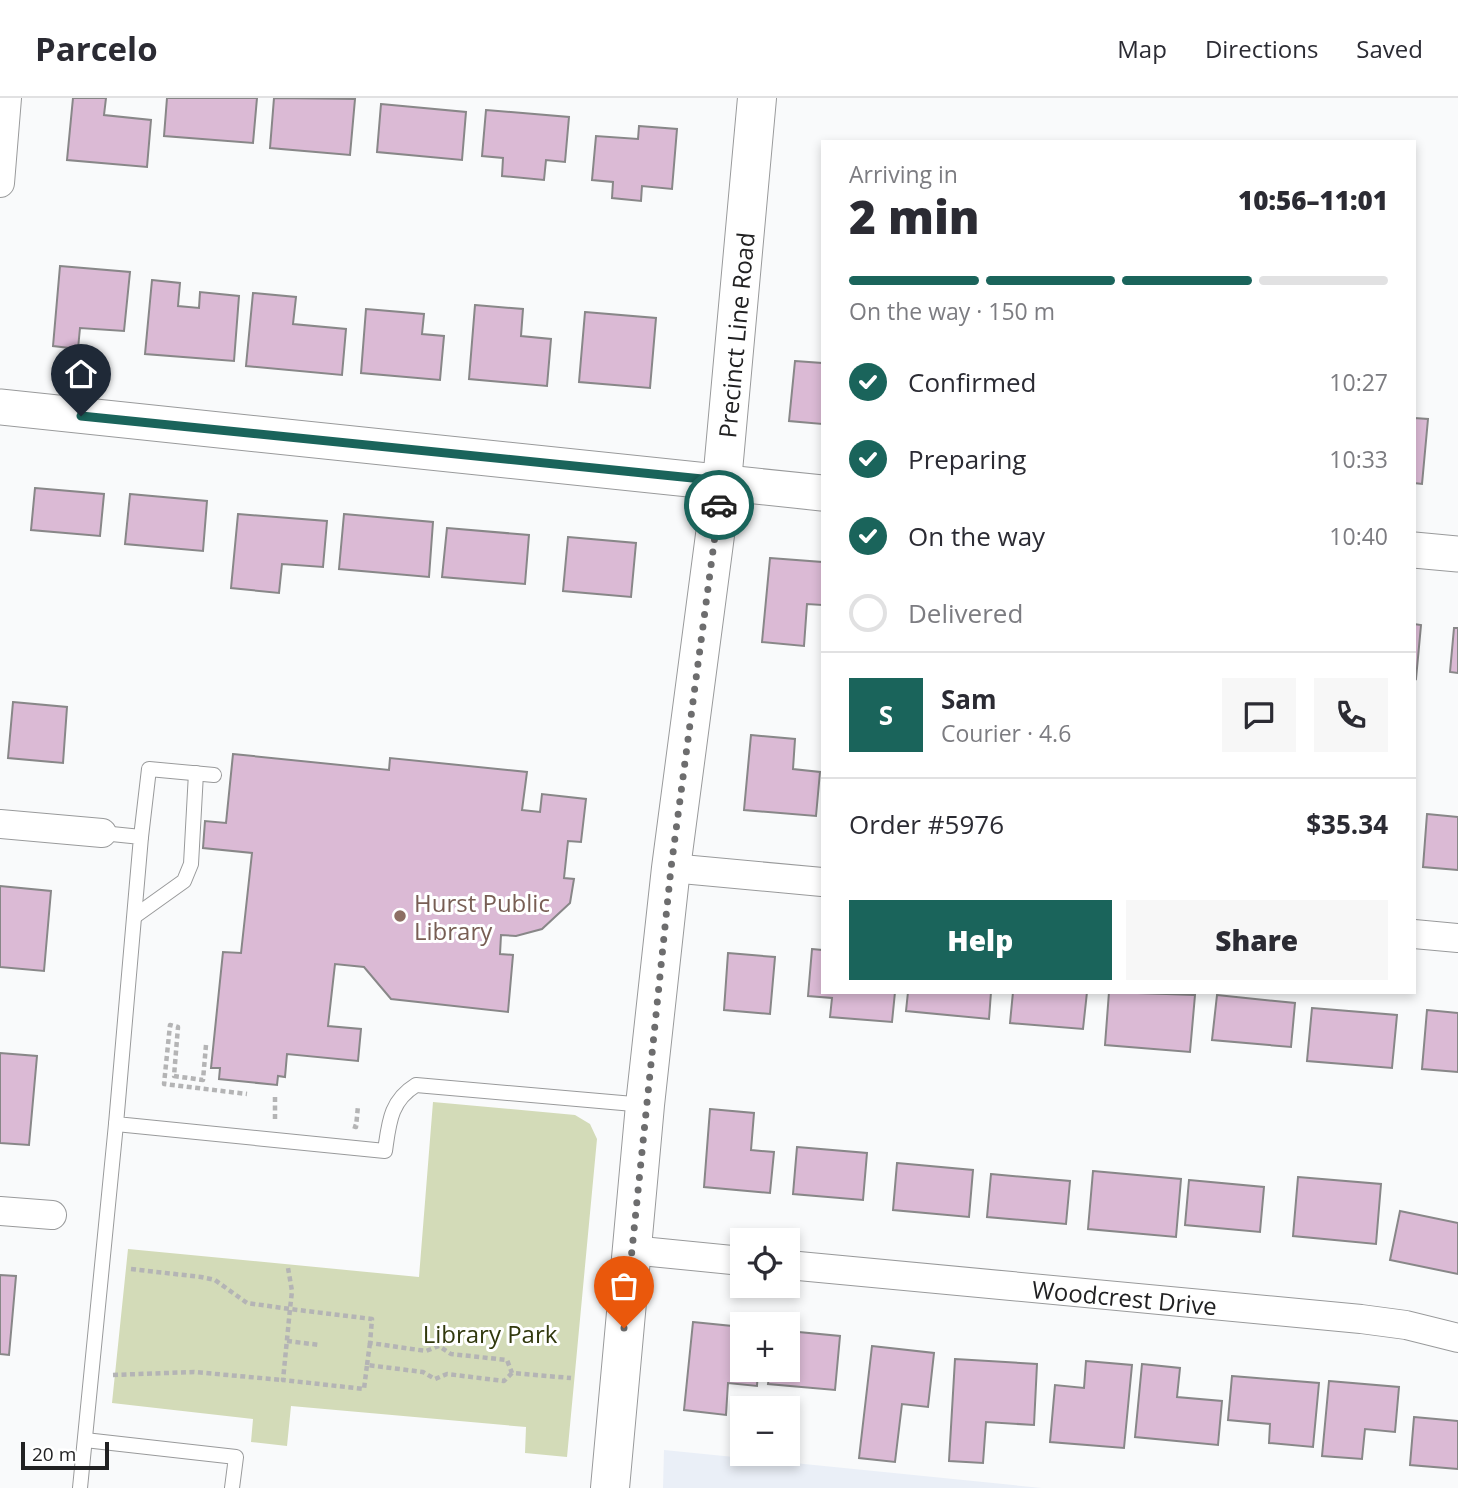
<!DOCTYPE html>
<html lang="en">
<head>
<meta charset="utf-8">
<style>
	body { margin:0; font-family:"Open Sans",sans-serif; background:#f7f7f7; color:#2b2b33; height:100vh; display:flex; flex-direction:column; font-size:26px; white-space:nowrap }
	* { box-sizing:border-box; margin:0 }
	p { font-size:23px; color:#7c7c81 }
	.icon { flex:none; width:38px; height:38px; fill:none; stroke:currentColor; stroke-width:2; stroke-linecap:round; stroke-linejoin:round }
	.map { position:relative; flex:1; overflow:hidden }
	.sheet { position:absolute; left:821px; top:42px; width:595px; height:854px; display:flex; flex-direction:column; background:#fff; border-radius:0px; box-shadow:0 4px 10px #0003 }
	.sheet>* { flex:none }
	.tools { position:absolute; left:730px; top:1130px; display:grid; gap:14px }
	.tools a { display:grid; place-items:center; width:70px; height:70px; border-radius:0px; background:#fff; box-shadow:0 4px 10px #0003; font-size:35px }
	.scale { position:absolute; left:21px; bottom:18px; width:88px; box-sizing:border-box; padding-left:7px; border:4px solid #212122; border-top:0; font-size:19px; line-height:24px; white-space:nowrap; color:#212122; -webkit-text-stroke:5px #fff; paint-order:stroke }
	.pin { position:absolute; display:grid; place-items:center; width:60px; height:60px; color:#fff; margin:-72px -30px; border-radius:50% 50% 50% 0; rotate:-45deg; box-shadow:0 0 7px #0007 }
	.pin .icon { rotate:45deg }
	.courier { position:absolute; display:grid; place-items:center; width:70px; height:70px; margin:-35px; border:5px solid #1a645b; border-radius:50%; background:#fff; color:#222; box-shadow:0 2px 9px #0007 }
	.head em { font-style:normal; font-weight:800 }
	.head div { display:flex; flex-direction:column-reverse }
	.head { display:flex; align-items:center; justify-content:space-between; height:119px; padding:0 28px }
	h1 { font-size:46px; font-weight:800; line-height:52px }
	.bar { display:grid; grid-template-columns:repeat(4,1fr); gap:10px 7px; align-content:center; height:84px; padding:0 28px }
	.bar i { height:9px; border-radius:5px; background:#e1e1e2 }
	.bar .current { background:#1a645b }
	.bar p { grid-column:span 4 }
	.line { display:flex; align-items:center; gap:18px; padding:0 28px; border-top:2px solid #e1e1e2 }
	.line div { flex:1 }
	.round { display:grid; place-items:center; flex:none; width:74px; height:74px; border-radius:0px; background:#f7f7f7 }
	ol { padding:0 28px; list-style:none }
	li { display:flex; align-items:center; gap:21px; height:77px }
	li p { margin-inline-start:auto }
	li .icon { padding:7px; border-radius:50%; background:#1a645b; color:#fff; stroke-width:4 }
	li:last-child { color:#7c7c81 }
	li i { width:38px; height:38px; border:4px solid #e1e1e2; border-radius:50% }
	.cta { display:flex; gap:14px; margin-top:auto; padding:14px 28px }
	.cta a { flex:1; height:80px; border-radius:0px; background:#1a645b; color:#fff; font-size:28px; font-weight:800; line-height:80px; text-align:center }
	.cta a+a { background:#f7f7f7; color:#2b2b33 }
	header { display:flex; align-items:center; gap:42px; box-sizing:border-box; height:98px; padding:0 35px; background:#fff; border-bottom:2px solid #e1e1e2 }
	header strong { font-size:33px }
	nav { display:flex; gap:38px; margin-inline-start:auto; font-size:24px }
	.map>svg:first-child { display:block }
</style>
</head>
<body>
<header>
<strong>Parcelo</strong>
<nav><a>Map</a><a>Directions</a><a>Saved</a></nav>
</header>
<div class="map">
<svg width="1458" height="1390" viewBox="0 0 1458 1390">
	<rect width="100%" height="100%" fill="#f9fafb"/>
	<!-- built -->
	<polygon fill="#eaeff7" points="664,1352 1042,1390 663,1390"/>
	<!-- green -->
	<polygon fill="#d3dbb8" points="433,1004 575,1017 590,1026 597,1041 567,1359 525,1355 526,1329 291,1308 287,1348 251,1344 253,1321 112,1305 128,1151 419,1179"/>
	<!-- building -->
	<g fill="#dbbad5" stroke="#888788" stroke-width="2">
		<polygon points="73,0 106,0 104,17 151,22 147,69 67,62"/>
		<polygon points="167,0 257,0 253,45 164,38"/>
		<polygon points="274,0 355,1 350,57 270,50"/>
		<polygon points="381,6 466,14 462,62 377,54"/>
		<polygon points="486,12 569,19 565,64 546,62 544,82 502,78 503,60 482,58"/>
		<polygon points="639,28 677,31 672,91 642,88 641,103 612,100 613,84 592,82 596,38 638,41"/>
		<polygon points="60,168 130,174 124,233 80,230 78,251 53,248"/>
		<polygon points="152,182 180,185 178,208 199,210 200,194 239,198 234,263 145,256"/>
		<polygon points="253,195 296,199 293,226 346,231 342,277 246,268"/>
		<polygon points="475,207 523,211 521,238 551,241 547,288 469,281"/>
		<polygon points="366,211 424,216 422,236 444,238 440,282 361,275"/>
		<polygon points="585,214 656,220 650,290 579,284"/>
		<polygon points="795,263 822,265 822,326 789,323"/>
		<polygon points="1414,320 1428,321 1422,386 1414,385"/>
		<polygon points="35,390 104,396 100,438 31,432"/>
		<polygon points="130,396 207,403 203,453 125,446"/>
		<polygon points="238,416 327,423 323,469 282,466 279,495 231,490"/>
		<polygon points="344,416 433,424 429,479 339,471"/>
		<polygon points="447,430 529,437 525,486 442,479"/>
		<polygon points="568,439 636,445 631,499 563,493"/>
		<polygon points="770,460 822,464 822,507 807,506 804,548 762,544"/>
		<polygon points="1414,526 1421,527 1416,581 1414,580"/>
		<polygon points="1454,530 1458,530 1458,575 1450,574"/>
		<polygon points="13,604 67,609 63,665 8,660"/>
		<polygon points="751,637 795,641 793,671 820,674 816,718 744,712"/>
		<polygon points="233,656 389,672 390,660 527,674 522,712 540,714 542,696 586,701 581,744 568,743 564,780 574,781 570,805 542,831 516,838 501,837 500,856 513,857 508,914 391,901 364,869 335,866 328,928 361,931 358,963 287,956 285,979 278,978 277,987 219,981 220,970 211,970 223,854 241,855 252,755 203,750 205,723 226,725"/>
		<polygon points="1427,716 1458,719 1458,772 1423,769"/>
		<polygon points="0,788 51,793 44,873 0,869"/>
		<polygon points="812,851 822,852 822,894 895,894 892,924 830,919 832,900 808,898"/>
		<polygon points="728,855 775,859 770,916 724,912"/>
		<polygon points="908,894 991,894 989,921 906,913"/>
		<polygon points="1013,894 1087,894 1083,931 1010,925"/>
		<polygon points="1109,894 1195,897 1190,954 1105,947"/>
		<polygon points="1217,897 1295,905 1291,949 1212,942"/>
		<polygon points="1312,910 1397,917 1392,970 1307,963"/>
		<polygon points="1427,912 1458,915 1458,974 1422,971"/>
		<polygon points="0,955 37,958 29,1047 0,1045"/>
		<polygon points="710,1011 754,1015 751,1052 774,1054 770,1095 704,1089"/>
		<polygon points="797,1049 867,1055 863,1102 793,1096"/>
		<polygon points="897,1065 973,1072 969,1119 893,1112"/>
		<polygon points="1093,1073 1181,1081 1176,1139 1088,1131"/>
		<polygon points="991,1076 1070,1083 1066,1126 987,1119"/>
		<polygon points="1298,1079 1381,1086 1376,1146 1293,1138"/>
		<polygon points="1189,1082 1264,1089 1260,1134 1185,1127"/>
		<polygon points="1400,1113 1458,1125 1458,1176 1390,1162"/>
		<polygon points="0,1177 16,1178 9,1257 0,1256"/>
		<polygon points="693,1224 742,1229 742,1272 758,1272 757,1288 728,1285 726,1317 684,1312"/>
		<polygon points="788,1233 840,1238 835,1292 768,1286 770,1272 788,1272"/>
		<polygon points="872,1248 934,1255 928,1309 902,1306 895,1364 859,1360"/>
		<polygon points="955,1261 1037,1266 1034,1327 986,1324 983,1365 949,1363"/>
		<polygon points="1086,1263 1132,1267 1124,1350 1050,1344 1055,1287 1084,1290"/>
		<polygon points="1142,1266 1180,1270 1177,1299 1222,1303 1218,1347 1135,1339"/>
		<polygon points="1232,1278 1319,1285 1313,1349 1269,1345 1270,1326 1228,1322"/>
		<polygon points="1329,1283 1399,1289 1395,1334 1365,1331 1362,1361 1322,1358"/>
		<polygon points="1414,1319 1458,1323 1458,1371 1410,1367"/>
	</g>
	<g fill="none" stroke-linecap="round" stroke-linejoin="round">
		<!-- service casing -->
		<g stroke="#999a9b" stroke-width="16">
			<g id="service">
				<path d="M102,735l39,4 -25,287 269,27c4,-28 5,-50 31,-66l229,20"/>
				<polyline points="141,739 149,671 214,677"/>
				<polyline points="135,818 184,783 191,766 196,675"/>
				<polyline points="85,1342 236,1359 232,1390"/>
				<polyline points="80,1390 116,1026"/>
			</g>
		</g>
		<!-- minor casing -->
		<g stroke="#999a9b" stroke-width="30">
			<g id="minor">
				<polyline points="0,85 7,0"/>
				<polyline points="0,726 102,735"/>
				<polyline points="671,770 822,784"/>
				<polyline points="1414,836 1458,840"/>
				<polyline points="0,1113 52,1117"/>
				<polyline points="631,1152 742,1163"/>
				<path id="s1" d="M788,1167l573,54 45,6 52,13"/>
			</g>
		</g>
		<!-- tertiary casing -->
		<g stroke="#999a9b" stroke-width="37">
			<g id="tertiary">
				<polyline points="0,309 822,395"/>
				<polyline points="1414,452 1458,456"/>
			</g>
		</g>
		<!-- secondary casing -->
		<g stroke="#999a9b" stroke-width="40">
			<g id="secondary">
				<path id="s2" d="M610,1390l35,-383 26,-237 51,-386 35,-384"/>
			</g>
		</g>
		<!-- path -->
		<g stroke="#b4b4b5" stroke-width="4.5" stroke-dasharray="5 3.5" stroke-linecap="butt">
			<polyline points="206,947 203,982 174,978 178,929 170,927 164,986 247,996"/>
			<polyline points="275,999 275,1021"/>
			<polyline points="353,1028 356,1029 358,1008"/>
			<polyline points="131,1171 201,1179 215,1182 247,1205 290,1211 292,1193 288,1170"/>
			<polyline points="287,1243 320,1247"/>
			<polyline points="367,1267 370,1245"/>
			<polyline points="512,1275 504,1283 447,1276 435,1281 423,1274 367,1267 364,1291 283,1282 290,1211 372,1221 370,1245 426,1253 439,1248 451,1256 507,1262 512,1275 571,1280"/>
			<polyline points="113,1277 194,1274 283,1282"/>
		</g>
		<!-- service -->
		<use href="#service" stroke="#fff" stroke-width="14"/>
		<!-- minor -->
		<use href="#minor" stroke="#fff" stroke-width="28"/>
		<!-- tertiary -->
		<use href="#tertiary" stroke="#fff" stroke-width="35"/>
		<!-- secondary -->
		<use href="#secondary" stroke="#fff" stroke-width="38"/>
	</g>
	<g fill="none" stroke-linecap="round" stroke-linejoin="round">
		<!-- done -->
		<polyline stroke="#6d6d6e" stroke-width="7" stroke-dasharray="0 12.6" points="624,1230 671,770 719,407"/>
		<!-- route -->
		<polyline stroke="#1a645b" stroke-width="9" points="81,318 722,383 719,407"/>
	</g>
	<!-- markers -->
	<circle fill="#8d6e63" stroke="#fff" stroke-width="2.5" cx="400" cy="818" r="7"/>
	<g text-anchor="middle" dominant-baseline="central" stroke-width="6" stroke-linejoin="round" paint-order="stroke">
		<!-- street labels -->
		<g font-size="24" fill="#212122" stroke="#fff">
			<text stroke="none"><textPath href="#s2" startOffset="1160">Precinct Line Road</textPath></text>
			<text stroke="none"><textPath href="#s1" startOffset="338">Woodcrest Drive</textPath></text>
		</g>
		<!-- education labels -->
		<g font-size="24" fill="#785e54" stroke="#fff" text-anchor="start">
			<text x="414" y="804">Hurst Public<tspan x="414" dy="28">Library</tspan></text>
		</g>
		<!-- park labels -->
		<g font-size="24" fill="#31380d" stroke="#fff">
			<text x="490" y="1235">Library Park</text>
		</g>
	</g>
</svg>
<div class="tools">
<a><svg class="icon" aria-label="locate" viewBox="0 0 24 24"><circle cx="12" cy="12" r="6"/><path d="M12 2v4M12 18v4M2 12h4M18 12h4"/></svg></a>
<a>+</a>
<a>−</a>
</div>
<div class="scale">20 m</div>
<div class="pin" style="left:624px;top:1230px;background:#ea580c"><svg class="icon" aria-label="bag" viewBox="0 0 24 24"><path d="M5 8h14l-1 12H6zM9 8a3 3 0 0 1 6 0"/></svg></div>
<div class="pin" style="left:81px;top:318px;background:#1f2937"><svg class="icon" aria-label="home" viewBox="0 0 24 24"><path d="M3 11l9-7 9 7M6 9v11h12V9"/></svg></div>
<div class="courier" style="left:719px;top:407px"><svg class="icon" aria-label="car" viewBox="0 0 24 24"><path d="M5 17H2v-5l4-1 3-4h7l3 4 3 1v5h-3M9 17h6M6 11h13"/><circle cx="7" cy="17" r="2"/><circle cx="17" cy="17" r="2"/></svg></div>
<section class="sheet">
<div class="head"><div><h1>2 min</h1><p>Arriving in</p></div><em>10:56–11:01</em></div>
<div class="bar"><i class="current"></i><i class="current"></i><i class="current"></i><i></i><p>On the way · 150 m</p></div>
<ol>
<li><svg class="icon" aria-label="check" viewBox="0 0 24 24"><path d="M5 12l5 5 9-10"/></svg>Confirmed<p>10:27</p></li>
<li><svg class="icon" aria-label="check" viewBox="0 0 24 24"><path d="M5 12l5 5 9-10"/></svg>Preparing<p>10:33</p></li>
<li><svg class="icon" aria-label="check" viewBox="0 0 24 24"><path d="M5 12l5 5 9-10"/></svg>On the way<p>10:40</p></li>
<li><i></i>Delivered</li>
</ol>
<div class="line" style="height:126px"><b class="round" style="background:#1a645b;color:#fff">S</b><div><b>Sam</b><p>Courier · 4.6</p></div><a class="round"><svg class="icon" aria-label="chat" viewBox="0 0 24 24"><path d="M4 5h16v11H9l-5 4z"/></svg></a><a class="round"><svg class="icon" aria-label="phone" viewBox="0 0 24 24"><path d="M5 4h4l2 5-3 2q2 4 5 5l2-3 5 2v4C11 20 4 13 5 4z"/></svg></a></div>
<div class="line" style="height:91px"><div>Order #5976</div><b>$35.34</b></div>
<div class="cta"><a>Help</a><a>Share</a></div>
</section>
</div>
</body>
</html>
